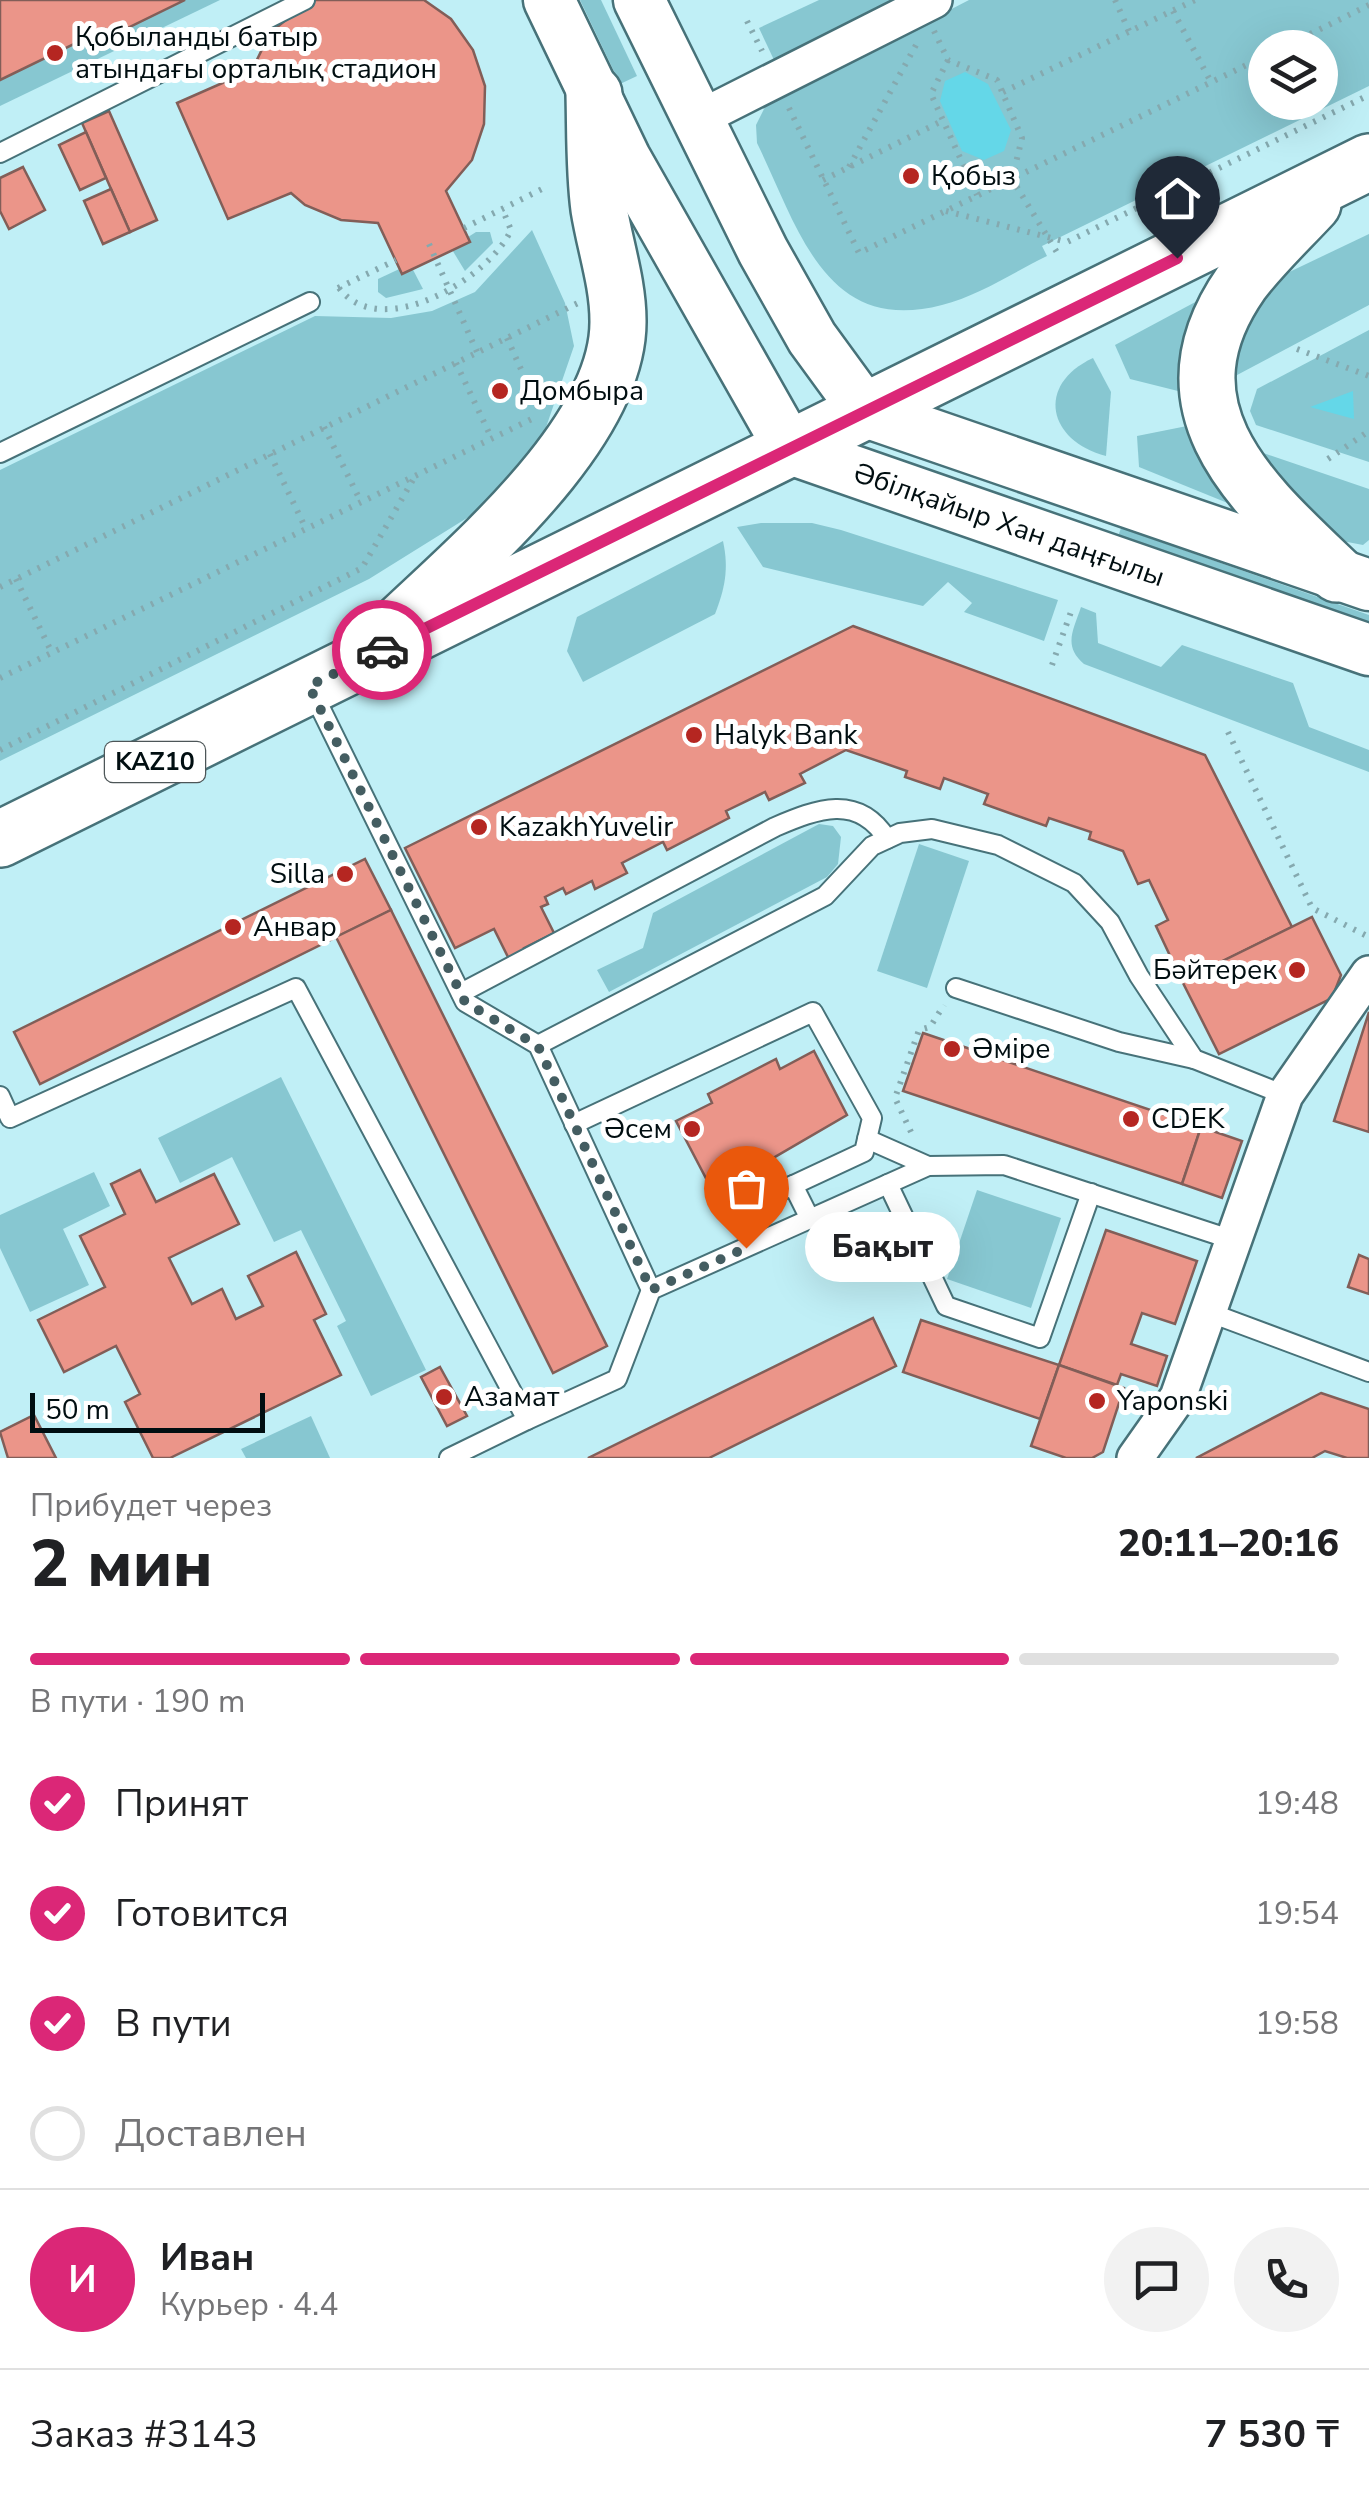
<!DOCTYPE html>
<html lang="ru">
<head>
<meta charset="utf-8">
<style>
	body { margin:0; font-family:"Nunito Sans",sans-serif; background:#f2f2f2; color:#202124; height:100vh; display:flex; flex-direction:column; font-size:38px; white-space:nowrap }
	* { box-sizing:border-box; margin:0 }
	p { font-size:32px; color:#757577 }
	.icon { flex:none; width:55px; height:55px; fill:none; stroke:currentColor; stroke-width:2; stroke-linecap:round; stroke-linejoin:round }
	.map { position:relative; height:1458px; overflow:hidden }
	.sheet { display:flex; flex-direction:column; background:#fff; flex:1 }
	.sheet>* { flex:none }
	.tools { position:absolute; left:1248px; top:30px; display:grid; gap:20px }
	.tools a { display:grid; place-items:center; width:90px; height:90px; border-radius:50%; background:#fff; box-shadow:0 10px 40px #0002; font-size:50px }
	.scale { position:absolute; left:30px; bottom:25px; width:235px; box-sizing:border-box; padding-left:10px; border:5px solid #010e11; border-top:0; font-size:28px; line-height:35px; white-space:nowrap; color:#010e11; -webkit-text-stroke:8px #fff; paint-order:stroke }
	.pin { position:absolute; display:grid; place-items:center; width:85px; height:85px; color:#fff; margin:-102px -42px; border-radius:50% 50% 50% 0; rotate:-45deg; box-shadow:0 0 10px #0007 }
	.pin .icon { rotate:45deg }
	.courier { position:absolute; display:grid; place-items:center; width:100px; height:100px; margin:-50px; border:8px solid #db2777; border-radius:50%; background:#fff; color:#222; box-shadow:0 2px 12px #0007 }
	.bubble { position:absolute; height:70px; border-radius:35px; background:#fff; box-shadow:0 10px 40px #0002; font-size:32px; font-weight:800; line-height:70px; text-align:center }
	.head em { font-style:normal; font-weight:800 }
	.head div { display:flex; flex-direction:column-reverse }
	.head { display:flex; align-items:center; justify-content:space-between; height:170px; padding:0 30px }
	h1 { font-size:65px; font-weight:800; line-height:75px }
	.bar { display:grid; grid-template-columns:repeat(4,1fr); gap:15px 10px; align-content:center; height:120px; padding:0 30px }
	.bar i { height:12px; border-radius:8px; background:#e0e0e0 }
	.bar .selected { background:#db2777 }
	.bar p { grid-column:span 4 }
	.line { display:flex; align-items:center; gap:25px; padding:0 30px; border-top:2px solid #e0e0e0 }
	.line div { flex:1 }
	.round { display:grid; place-items:center; flex:none; width:105px; height:105px; border-radius:52px; background:#f2f2f2 }
	ol { padding:0 30px; list-style:none }
	li { display:flex; align-items:center; gap:30px; height:110px }
	li p { margin-inline-start:auto }
	li .icon { padding:10px; border-radius:50%; background:#db2777; color:#fff; stroke-width:4 }
	li:last-child { color:#757577 }
	li i { width:55px; height:55px; border:5px solid #e0e0e0; border-radius:50% }
	.map>svg:first-child { display:block }
</style>
</head>
<body>
<div class="map">
<svg width="1369" height="1458" viewBox="0 0 1369 1458">
	<rect width="100%" height="100%" fill="#c0eff6"/>
	<!-- green -->
	<g fill="#87c7d1" fill-rule="evenodd">
		<polygon points="0,0 220,0 0,106"/>
		<polygon points="580,0 601,0 637,76 620,84"/>
		<polygon points="819,0 898,0 898,1 774,60 759,28"/>
		<path d="M969,0h400v86l-327,160 5,10c-33,16 -69,40 -105,49 -118,31 -144,-79 -185,-162l-1,-18 10,-20zM1265,48h55v54h-55z"/>
		<polygon points="532,230 565,303 574,346 543,436 522,469 483,508 369,579 0,761 0,470 315,316 391,318 432,311 475,292"/>
		<polygon points="476,232 490,232 493,243 465,271 451,248"/>
		<polygon points="1369,234 1369,305 1222,383 1264,284"/>
		<polygon points="410,264 423,289 386,298 378,292 378,279"/>
		<polygon points="1229,284 1198,396 1130,379 1115,345"/>
		<polygon points="1369,330 1369,462 1256,425 1250,411 1257,389"/>
		<path d="M1093,358l18,34 -5,64c-58,-15 -71,-71 -13,-98z"/>
		<polygon points="1197,424 1262,517 1139,467 1137,436"/>
		<polygon points="1234,443 1369,489 1369,540 1363,545 1337,540"/>
		<polygon points="761,523 812,523 841,530 1058,600 1044,641 964,612 972,603 948,582 923,606 763,567 737,527"/>
		<polygon points="1121,528 1369,615 1369,630 1116,542"/>
		<path d="M723,541c6,28 2,47 -8,73l-132,68 -16,-31 10,-34z"/>
		<path d="M1081,607l15,6 2,30 63,24 21,-22 111,38 16,44 60,23v22l-285,-108c-21,-18 -11,-33 -3,-57z"/>
		<polygon points="819,824 833,826 841,837 838,864 827,877 609,992 597,970 643,948 653,913"/>
		<polygon points="919,844 969,861 927,988 877,971"/>
		<polygon points="281,1077 426,1370 371,1396 337,1326 346,1321 301,1230 274,1242 232,1157 180,1183 158,1138"/>
		<polygon points="94,1172 110,1206 63,1229 89,1285 30,1312 0,1248 0,1215"/>
		<polygon points="977,1190 1061,1218 1031,1308 947,1279"/>
		<polygon points="311,1416 330,1458 246,1458 241,1449"/>
	</g>
	<!-- water -->
	<g fill="#64d7e8">
		<polygon points="965,72 988,84 1011,130 1004,151 984,160 962,151 940,101 945,81"/>
		<polygon points="1353,391 1354,419 1310,407"/>
	</g>
	<!-- building -->
	<g fill="#eb9589" stroke="#825e58" stroke-width="2.5">
		<polygon points="0,0 185,0 109,37 105,29 0,80"/>
		<polygon points="310,0 424,0 451,19 473,50 485,86 484,124 472,160 446,191 470,242 402,274 378,223 341,220 305,205 291,193 228,219 177,103 252,70 270,33"/>
		<polygon points="109,111 157,220 130,232 82,123"/>
		<polygon points="86,132 106,178 80,190 59,145"/>
		<polygon points="23,167 45,210 9,229 0,211 0,178"/>
		<polygon points="111,189 130,232 103,244 84,201"/>
		<polygon points="853,626 1205,755 1292,927 1182,981 1156,926 1168,920 1149,880 1138,884 1123,851 1089,839 1091,832 1049,818 1046,826 984,804 988,794 944,778 940,789 905,777 907,771 846,750 800,774 805,783 769,800 765,792 726,811 729,818 667,850 663,842 622,863 627,873 595,889 592,881 566,894 563,888 545,897 548,904 541,907 554,933 524,948 526,953 510,961 494,929 455,948 405,848"/>
		<polygon points="365,859 391,910 40,1084 14,1032"/>
		<polygon points="391,910 607,1346 553,1373 336,937"/>
		<polygon points="1312,917 1341,975 1332,998 1219,1054 1182,981"/>
		<polygon points="1369,1012 1369,1132 1334,1121"/>
		<polygon points="923,1033 1201,1127 1182,1184 903,1091"/>
		<polygon points="814,1051 847,1115 756,1168 753,1162 709,1184 676,1121 712,1103 708,1094 776,1059 780,1069"/>
		<polygon points="1201,1127 1242,1141 1222,1198 1182,1184"/>
		<polygon points="140,1170 156,1202 214,1174 239,1224 169,1258 192,1304 222,1289 236,1319 263,1306 248,1276 296,1252 326,1314 314,1320 341,1375 170,1458 153,1458 125,1402 140,1394 116,1346 64,1372 38,1320 105,1287 80,1236 125,1214 111,1184"/>
		<polygon points="1106,1230 1197,1261 1175,1324 1142,1313 1131,1344 1167,1356 1157,1386 1121,1374 1117,1385 1059,1365"/>
		<polygon points="1359,1255 1369,1259 1369,1294 1348,1287"/>
		<polygon points="873,1318 896,1366 709,1458 588,1458"/>
		<polygon points="921,1320 1059,1365 1040,1419 903,1372"/>
		<polygon points="1059,1365 1124,1388 1103,1452 1092,1458 1066,1458 1031,1446"/>
		<polygon points="440,1367 467,1416 447,1426 421,1377"/>
		<polygon points="1321,1393 1369,1409 1369,1458 1347,1458 1325,1451 1312,1458 1196,1458"/>
		<polygon points="34,1415 56,1458 8,1458 0,1432"/>
	</g>
	<g fill="none" stroke-linecap="round" stroke-linejoin="round">
		<!-- lane casing -->
		<g stroke="#477279" stroke-width="22">
			<g id="lane">
				<polyline points="0,153 305,0"/>
				<polyline points="0,453 310,302"/>
				<polyline points="313,693 465,1002 538,1045 651,1290"/>
				<polyline points="956,988 1119,1042 1194,1059"/>
				<path d="M461,993l314,-166c42,-18 83,-34 112,12"/>
				<polyline points="538,1045 825,896 872,846 900,833 932,829 998,845 1074,883 1110,922 1139,976 1194,1059 1285,1095"/>
				<polyline points="0,1096 10,1118 296,988 527,1420 617,1379 651,1290 928,1166 1004,1165 1233,1240"/>
				<polyline points="574,1124 813,1012 872,1118 864,1152 742,1209"/>
				<polyline points="867,1139 928,1166"/>
				<polyline points="888,1184 946,1306 1040,1338 1091,1193"/>
				<polyline points="793,1185 810,1219"/>
				<polyline points="1208,1312 1369,1372"/>
				<polyline points="449,1458 527,1420"/>
			</g>
		</g>
		<!-- street casing -->
		<g stroke="#477279" stroke-width="40">
			<g id="street">
				<polyline points="698,119 934,0"/>
				<polyline points="1135,1458 1178,1397 1285,1095 1369,974"/>
			</g>
		</g>
		<!-- secondary casing -->
		<g stroke="#477279" stroke-width="55">
			<g id="secondary">
				<polyline points="549,0 625,158 790,449 1369,650"/>
				<polyline points="639,0 763,251 812,338 866,412 1369,585"/>
			</g>
		</g>
		<!-- primary casing -->
		<g stroke="#477279" stroke-width="60">
			<g id="primary">
				<path d="M1313,204c-24,26 -51,51 -72,79 -87,125 10,209 96,291"/>
				<path d="M400,623c75,-71 219,-193 218,-302 0,-38 -13,-75 -19,-112 -5,-37 -4,-77 -5,-115"/>
				<polyline points="0,839 1369,162"/>
			</g>
		</g>
		<!-- path -->
		<g stroke="#85a9af" stroke-width="6" stroke-dasharray="2.5 8" stroke-linecap="butt">
			<polyline points="1115,0 1129,31"/>
			<polyline points="1173,11 1211,82"/>
			<polyline points="747,21 762,51"/>
			<polyline points="934,31 948,60 997,80 1022,138 1012,179 1058,254"/>
			<polyline points="1282,48 1369,5"/>
			<polyline points="948,60 931,94 977,195"/>
			<polyline points="1003,92 1195,0"/>
			<polyline points="789,108 859,253 1265,56"/>
			<polyline points="849,167 916,45"/>
			<polyline points="823,180 942,121"/>
			<polyline points="946,211 1067,242 1369,95"/>
			<polyline points="464,228 548,186"/>
			<polyline points="429,244 477,352"/>
			<polyline points="338,288 396,260"/>
			<path d="M339,288c41,55 150,-9 172,-58l-9,-22"/>
			<polyline points="507,338 541,414"/>
			<polyline points="1297,349 1369,376"/>
			<polyline points="456,363 492,439"/>
			<polyline points="324,427 361,502"/>
			<polyline points="270,454 306,529"/>
			<polyline points="1328,459 1369,431"/>
			<polyline points="16,579 52,653"/>
			<polyline points="0,587 578,303"/>
			<polyline points="1052,665 1072,609"/>
			<polyline points="0,678 538,416"/>
			<polyline points="1228,732 1312,908 1369,937"/>
			<polyline points="0,750 362,568 414,478"/>
			<polyline points="911,1132 895,1098 919,1030 930,1027 944,1005"/>
		</g>
		<!-- lane -->
		<use href="#lane" stroke="#fff" stroke-width="18"/>
		<!-- street -->
		<use href="#street" stroke="#fff" stroke-width="35"/>
		<!-- secondary -->
		<use href="#secondary" stroke="#fff" stroke-width="50"/>
		<!-- primary -->
		<use href="#primary" stroke="#fff" stroke-width="55"/>
	</g>
	<g fill="none" stroke-linecap="round" stroke-linejoin="round">
		<!-- done -->
		<polyline stroke="#445d61" stroke-width="10" stroke-dasharray="0 18" points="382,650 309,686 465,1002 538,1046 651,1290 746,1248"/>
		<!-- route -->
		<polyline stroke="#db2777" stroke-width="12" points="382,650 1177,258"/>
	</g>
	<!-- markers -->
	<g fill="#b52621" stroke="#fff" stroke-width="4">
		<circle cx="55" cy="53" r="10"/>
		<circle cx="911" cy="176" r="10"/>
		<circle cx="500" cy="391" r="10"/>
		<circle cx="694" cy="735" r="10"/>
		<circle cx="479" cy="827" r="10"/>
		<circle cx="345" cy="874" r="10"/>
		<circle cx="233" cy="927" r="10"/>
		<circle cx="1297" cy="970" r="10"/>
		<circle cx="952" cy="1049" r="10"/>
		<circle cx="1131" cy="1119" r="10"/>
		<circle cx="692" cy="1129" r="10"/>
		<circle cx="444" cy="1397" r="10"/>
		<circle cx="1097" cy="1401" r="10"/>
	</g>
	<g text-anchor="middle" dominant-baseline="central" stroke-width="10" stroke-linejoin="round" paint-order="stroke">
		<!-- shield labels -->
		<rect fill="#fff" stroke="#4d5658" stroke-width="2.5" x="105" y="742" width="100" height="40" rx="8"/>
		<g font-size="25" font-weight="bold" fill="#010e11">
			<text x="155" y="762">KAZ10</text>
		</g>
		<!-- poi labels -->
		<g font-size="28" fill="#010e11" stroke="#fff" text-anchor="start">
			<text x="75" y="37">Қобыланды батыр<tspan x="75" dy="32">атындағы орталық стадион</tspan></text>
			<text x="931" y="176">Қобыз</text>
			<text x="520" y="391">Домбыра</text>
			<text x="714" y="735">Halyk Bank</text>
			<text x="499" y="827">KazakhYuvelir</text>
			<text x="325" y="874" text-anchor="end">Silla</text>
			<text x="253" y="927">Анвар</text>
			<text x="1277" y="970" text-anchor="end">Бәйтерек</text>
			<text x="972" y="1049">Әміре</text>
			<text x="1151" y="1119">CDEK</text>
			<text x="672" y="1129" text-anchor="end">Әсем</text>
			<text x="464" y="1397">Азамат</text>
			<text x="1117" y="1401">Yaponski</text>
		</g>
		<!-- street labels -->
		<g font-size="28" fill="#010e11" stroke="#fff">
			<text transform="translate(1009 525) rotate(19)">Әбілқайыр Хан даңғылы</text>
		</g>
	</g>
</svg>
<div class="tools">
<a><svg class="icon" aria-label="layers" viewBox="0 0 24 24"><path d="M12 4l9 5-9 5-9-5zM3 14l9 5 9-5"/></svg></a>
</div>
<div class="scale">50 m</div>
<div class="pin" style="left:746px;top:1248px;background:#ea580c"><svg class="icon" aria-label="bag" viewBox="0 0 24 24"><path d="M5 8h14l-1 12H6zM9 8a3 3 0 0 1 6 0"/></svg></div>
<div class="pin" style="left:1177px;top:258px;background:#1f2937"><svg class="icon" aria-label="home" viewBox="0 0 24 24"><path d="M3 11l9-7 9 7M6 9v11h12V9"/></svg></div>
<div class="courier" style="left:382px;top:650px"><svg class="icon" aria-label="car" viewBox="0 0 24 24"><path d="M5 17H2v-5l4-1 3-4h7l3 4 3 1v5h-3M9 17h6M6 11h13"/><circle cx="7" cy="17" r="2"/><circle cx="17" cy="17" r="2"/></svg></div>
<div class="bubble" style="left:805px;top:1212px;width:155px">Бақыт</div>
</div>
<section class="sheet">
<div class="head"><div><h1>2 мин</h1><p>Прибудет через</p></div><em>20:11–20:16</em></div>
<div class="bar"><i class="selected"></i><i class="selected"></i><i class="selected"></i><i></i><p>В пути · 190 m</p></div>
<ol>
<li><svg class="icon" aria-label="check" viewBox="0 0 24 24"><path d="M5 12l5 5 9-10"/></svg>Принят<p>19:48</p></li>
<li><svg class="icon" aria-label="check" viewBox="0 0 24 24"><path d="M5 12l5 5 9-10"/></svg>Готовится<p>19:54</p></li>
<li><svg class="icon" aria-label="check" viewBox="0 0 24 24"><path d="M5 12l5 5 9-10"/></svg>В пути<p>19:58</p></li>
<li><i></i>Доставлен</li>
</ol>
<div class="line" style="height:180px"><b class="round" style="background:#db2777;color:#fff">И</b><div><b>Иван</b><p>Курьер · 4.4</p></div><a class="round"><svg class="icon" aria-label="chat" viewBox="0 0 24 24"><path d="M4 5h16v11H9l-5 4z"/></svg></a><a class="round"><svg class="icon" aria-label="phone" viewBox="0 0 24 24"><path d="M5 4h4l2 5-3 2q2 4 5 5l2-3 5 2v4C11 20 4 13 5 4z"/></svg></a></div>
<div class="line" style="height:130px"><div>Заказ #3143</div><b>7 530 ₸</b></div>
</section>
</body>
</html>
